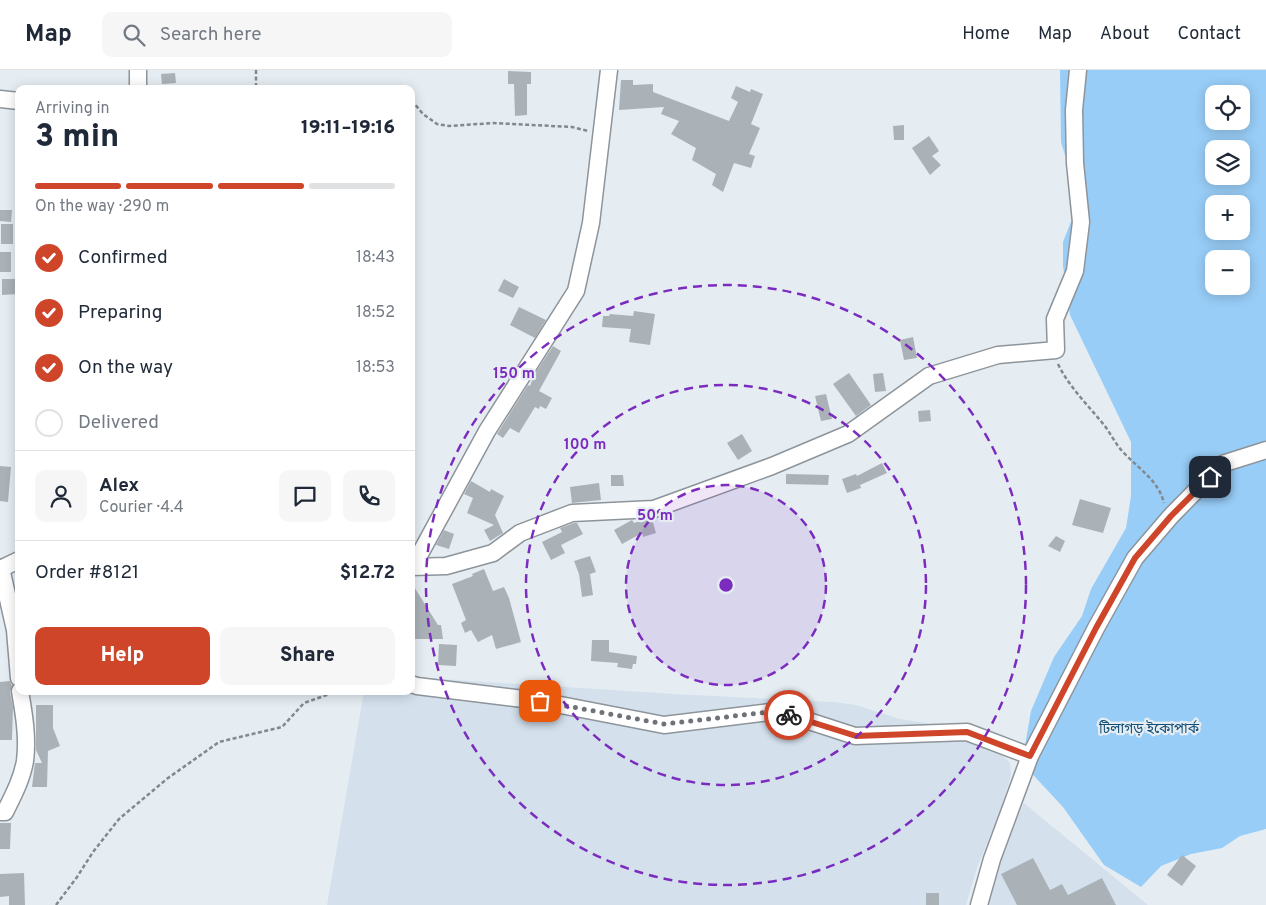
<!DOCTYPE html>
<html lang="en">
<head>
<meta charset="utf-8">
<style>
	body { margin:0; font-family:Overpass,"Noto Sans Bengali",sans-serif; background:#f6f6f7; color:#1f2937; height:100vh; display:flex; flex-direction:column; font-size:19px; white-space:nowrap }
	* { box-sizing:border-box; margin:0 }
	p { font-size:16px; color:#747a83 }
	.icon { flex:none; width:28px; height:28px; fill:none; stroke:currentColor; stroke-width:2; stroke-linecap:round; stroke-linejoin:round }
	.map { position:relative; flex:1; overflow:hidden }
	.panel { position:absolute; left:15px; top:15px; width:400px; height:610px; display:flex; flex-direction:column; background:#fff; border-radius:10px; box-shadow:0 2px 12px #0003 }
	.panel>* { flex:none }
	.buttons { position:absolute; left:1205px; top:15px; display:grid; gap:10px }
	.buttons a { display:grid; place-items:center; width:45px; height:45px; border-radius:10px; background:#fff; box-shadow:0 2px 12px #0003; font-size:25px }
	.pin { position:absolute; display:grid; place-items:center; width:42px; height:42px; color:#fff; margin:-21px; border-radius:10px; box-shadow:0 2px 8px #0006 }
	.courier { position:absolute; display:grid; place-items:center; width:50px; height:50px; margin:-25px; border:4px solid #cf4529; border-radius:50%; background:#fff; color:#222; box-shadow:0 1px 6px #0007 }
	.overview em { font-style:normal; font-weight:800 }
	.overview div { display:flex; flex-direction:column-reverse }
	.overview { display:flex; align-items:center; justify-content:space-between; height:85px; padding:0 20px }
	h1 { font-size:32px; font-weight:800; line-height:38px }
	.bar { display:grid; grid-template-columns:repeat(4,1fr); gap:8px 5px; align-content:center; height:60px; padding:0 20px }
	.bar i { height:6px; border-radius:4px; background:#e0e1e3 }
	.bar .active { background:#cf4529 }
	.bar p { grid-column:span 4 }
	.line { display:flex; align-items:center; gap:12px; padding:0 20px; border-top:1px solid #e0e1e3 }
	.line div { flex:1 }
	.round { display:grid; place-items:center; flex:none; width:52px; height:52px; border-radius:10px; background:#f6f6f7 }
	ol { padding:0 20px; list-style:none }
	li { display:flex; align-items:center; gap:15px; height:55px }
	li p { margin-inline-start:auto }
	li .icon { padding:5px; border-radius:50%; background:#cf4529; color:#fff; stroke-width:4 }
	li:last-child { color:#747a83 }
	li i { width:28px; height:28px; border:2px solid #e0e1e3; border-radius:50% }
	.cta { display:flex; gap:10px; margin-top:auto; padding:10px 20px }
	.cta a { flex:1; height:58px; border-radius:10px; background:#cf4529; color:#fff; font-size:20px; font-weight:800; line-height:58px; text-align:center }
	.cta a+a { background:#f6f6f7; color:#1f2937 }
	header { display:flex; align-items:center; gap:30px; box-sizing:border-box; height:70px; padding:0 25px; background:#fff; border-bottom:1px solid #e0e1e3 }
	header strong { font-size:24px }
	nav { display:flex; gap:28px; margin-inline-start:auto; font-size:18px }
	.search { width:350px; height:45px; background:#f6f6f7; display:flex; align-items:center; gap:12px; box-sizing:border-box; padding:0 18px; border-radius:10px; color:#747a83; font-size:19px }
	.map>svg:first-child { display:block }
</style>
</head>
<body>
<header>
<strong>Map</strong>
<div class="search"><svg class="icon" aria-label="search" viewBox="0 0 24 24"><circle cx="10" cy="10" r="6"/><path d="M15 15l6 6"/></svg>Search here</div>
<nav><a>Home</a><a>Map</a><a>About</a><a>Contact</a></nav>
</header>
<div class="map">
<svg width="1266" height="835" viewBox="0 0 1266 835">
	<rect width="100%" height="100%" fill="#e5edf3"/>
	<!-- built -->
	<g fill="#d4e1ed">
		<polygon points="411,607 674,624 834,632 856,635 900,649 926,653 958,664 1000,683 1010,693 1011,706 1000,741 977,798 966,835 327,835 364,621 411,621"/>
		<polygon points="1024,733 1148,835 987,835 1003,779"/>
	</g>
	<!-- green -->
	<path fill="#98cdf7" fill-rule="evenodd" d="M1060,0h206v759l-26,7 -18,12 -31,6 -30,12 -20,21 -37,-22 -41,-58 -41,-44 9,-52 23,-54 28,-41 9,-27 35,-61 5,-32v-54l-61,-127 -7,-49v-24l9,-23 -4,-54 -7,-23zM1214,24h27v27h-27zM1214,79h27v27h-27zM1214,134h27v27h-27zM1214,189h27v27h-27z"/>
	<!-- building -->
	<g fill="#aab2b8">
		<polygon points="508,1 531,2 531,14 527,14 527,45 515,46 514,14 508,14"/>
		<polygon points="175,3 176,13 162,14 161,4"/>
		<polygon points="621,10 633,10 633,15 653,14 653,22 729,51 738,32 731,28 736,16 750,22 751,19 763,24 751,54 760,58 749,84 755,86 751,98 734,93 723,122 712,115 716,104 692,90 696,78 671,64 679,51 661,44 664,37 619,40"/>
		<polygon points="904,55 904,70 894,70 893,56"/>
		<polygon points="929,66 939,81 932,86 941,95 930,105 912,78"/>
		<polygon points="0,140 12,140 11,152 0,151"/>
		<rect x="1" y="154" width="12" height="20"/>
		<rect x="0" y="182" width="11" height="20"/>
		<polygon points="2,209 19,209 19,224 2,225"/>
		<polygon points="504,209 519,217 513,228 498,221"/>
		<polygon points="519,237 546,250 535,268 510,255"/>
		<polygon points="634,241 655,244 650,275 629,272 631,259 602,257 603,246 609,246 610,244 633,246"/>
		<polygon points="913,267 917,288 904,290 900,270"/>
		<polygon points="553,276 561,281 539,321 552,328 546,339 540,336 539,339 535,337 519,363 510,358 503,368 497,364 528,315 530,316 534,305"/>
		<polygon points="849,303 871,335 856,346 833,314"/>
		<polygon points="883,303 886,321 875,322 873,304"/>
		<polygon points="826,324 832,349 821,351 815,326"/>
		<polygon points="930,340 931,351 919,352 918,341"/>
		<polygon points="742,364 752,381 738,390 727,373"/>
		<polygon points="882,393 887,403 860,415 861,418 847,423 842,409 856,404 857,406"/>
		<polygon points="0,396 11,397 8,432 0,431"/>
		<polygon points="786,404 829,405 828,415 786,414"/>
		<polygon points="611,405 623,405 624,416 611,416"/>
		<polygon points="471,411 490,422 491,419 504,426 495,445 503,463 490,471 484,460 494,455 467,443 473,428 464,424"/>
		<polygon points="599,413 601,430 572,433 570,417"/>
		<polygon points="1080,429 1111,438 1103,463 1072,455"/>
		<polygon points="646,449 652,449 656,463 643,467 642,463 622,474 614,460 632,450 634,453"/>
		<polygon points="574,453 577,453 583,464 561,475 565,483 551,490 542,472 562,462 560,458"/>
		<polygon points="444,460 454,464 449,479 436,475"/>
		<polygon points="1056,466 1065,471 1060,482 1048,476"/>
		<polygon points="590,486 596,502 590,504 593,525 582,527 579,504 574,491"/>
		<polygon points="484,499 493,521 504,517 509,528 521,572 496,579 492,565 478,572 471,560 465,563 461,553 466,550 452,514 473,506 472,504"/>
		<polygon points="411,512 438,555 441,555 443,569 411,569 411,556 414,556 411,544"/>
		<polygon points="592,570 609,570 609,582 637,586 636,594 633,594 632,599 617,597 618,593 591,591"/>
		<polygon points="439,574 457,575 456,596 438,595"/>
		<polygon points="10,611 12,616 10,622 13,637 12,670 0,670 0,612"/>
		<polygon points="36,635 53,635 53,658 60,676 48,681 47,717 32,717 35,693 42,693 36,680"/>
		<polygon points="0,753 11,753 10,779 0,779"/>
		<polygon points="1182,785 1196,796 1182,816 1167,805"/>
		<polygon points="1033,788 1050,820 1062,814 1068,825 1102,808 1116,835 1017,835 1001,804"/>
		<polygon points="24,803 25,835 9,835 9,826 0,827 0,804"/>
		<rect x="926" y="823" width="13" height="12"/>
	</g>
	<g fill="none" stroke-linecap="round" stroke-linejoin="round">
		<!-- minor casing -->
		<g stroke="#8d949a" stroke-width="19">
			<g id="minor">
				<polyline points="138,0 138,19"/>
				<polyline points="0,29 19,31"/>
				<polyline points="411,491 421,482 487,361 576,221 591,153 609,0"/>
				<polyline points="411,497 446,496 493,483 520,463 572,443 654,439 772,396 848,364 929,306 998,285 1056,280 1055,249 1075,201 1081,152 1075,93 1074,40 1078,0"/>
				<polyline points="1,498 15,560 19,608"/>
				<polyline points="0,499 19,490"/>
				<polyline points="411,614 417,616 540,631 664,655 778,641 855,666 967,662 1030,686"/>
				<path d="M0,742h5c8,-16 17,-33 20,-51 3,-23 -1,-47 -5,-70"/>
				<polyline points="979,835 992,789 1030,686 1096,558 1135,488 1171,446 1222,394 1266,380"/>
			</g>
		</g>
		<!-- path -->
		<g stroke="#83888d" stroke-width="2.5" stroke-dasharray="4 2.5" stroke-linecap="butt">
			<polyline points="256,0 256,19"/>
			<polyline points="411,33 413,32 423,44 437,54 449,56 493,53 572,57 588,61"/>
			<path d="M1058,294c11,23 30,41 46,61 7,9 12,20 20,28 16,17 34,27 40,50"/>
			<polyline points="56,835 77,807 93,782 119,749 168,708 219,672 282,657 304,633 338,621"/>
		</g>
		<!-- minor -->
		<use href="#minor" stroke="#fff" stroke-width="16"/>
	</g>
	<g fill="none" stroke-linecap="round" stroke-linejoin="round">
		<!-- done -->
		<polyline stroke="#6f7378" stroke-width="5" stroke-dasharray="0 9" points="540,631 664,654 778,641 789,645"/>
		<!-- route -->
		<polyline stroke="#cf4529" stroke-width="6" points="789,645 856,666 967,662 1030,686 1096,558 1135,488 1171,446 1210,407"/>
	</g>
	<!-- distance rings -->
	<circle cx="726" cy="515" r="100" fill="#7b2cbf" fill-opacity=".12"/>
	<g fill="none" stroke="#7b2cbf" stroke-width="2.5" stroke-dasharray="9 6">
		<circle cx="726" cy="515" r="100"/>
		<circle cx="726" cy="515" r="200"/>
		<circle cx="726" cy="515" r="300"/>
	</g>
	<g text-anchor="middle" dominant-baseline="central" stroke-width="4.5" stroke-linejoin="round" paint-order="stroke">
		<!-- park labels -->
		<g font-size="14" fill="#134e76" stroke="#e5edf3">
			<text x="1149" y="659">টিলাগড় ইকোপার্ক</text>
		</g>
	</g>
	<circle cx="726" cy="515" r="8" fill="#7b2cbf" stroke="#e5edf3" stroke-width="2.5"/>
	<g font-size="15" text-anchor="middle" font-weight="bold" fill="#7b2cbf" stroke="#e5edf3" stroke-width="4.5" stroke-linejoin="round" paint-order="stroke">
		<text x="514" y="308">150 m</text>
		<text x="585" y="379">100 m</text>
		<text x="655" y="450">50 m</text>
	</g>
</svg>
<div class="buttons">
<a><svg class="icon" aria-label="locate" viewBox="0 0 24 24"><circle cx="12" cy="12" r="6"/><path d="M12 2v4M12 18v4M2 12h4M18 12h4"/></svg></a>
<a><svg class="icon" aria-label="layers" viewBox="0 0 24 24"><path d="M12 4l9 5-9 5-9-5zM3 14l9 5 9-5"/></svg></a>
<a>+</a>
<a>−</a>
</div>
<div class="pin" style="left:540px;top:631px;background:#ea580c"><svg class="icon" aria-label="bag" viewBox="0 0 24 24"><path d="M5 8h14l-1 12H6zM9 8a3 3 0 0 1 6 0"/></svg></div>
<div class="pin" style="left:1210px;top:407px;background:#1f2937"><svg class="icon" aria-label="home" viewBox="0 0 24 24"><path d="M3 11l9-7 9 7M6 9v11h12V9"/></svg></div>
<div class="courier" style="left:789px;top:645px"><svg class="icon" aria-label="bike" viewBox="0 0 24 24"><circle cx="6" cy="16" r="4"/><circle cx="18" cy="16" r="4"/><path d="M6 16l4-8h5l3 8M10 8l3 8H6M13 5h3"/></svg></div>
<section class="panel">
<div class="overview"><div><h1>3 min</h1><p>Arriving in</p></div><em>19:11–19:16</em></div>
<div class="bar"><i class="active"></i><i class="active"></i><i class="active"></i><i></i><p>On the way · 290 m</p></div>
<ol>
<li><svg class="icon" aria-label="check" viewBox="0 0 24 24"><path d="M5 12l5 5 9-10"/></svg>Confirmed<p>18:43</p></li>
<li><svg class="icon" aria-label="check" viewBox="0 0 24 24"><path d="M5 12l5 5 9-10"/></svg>Preparing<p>18:52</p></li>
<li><svg class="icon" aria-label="check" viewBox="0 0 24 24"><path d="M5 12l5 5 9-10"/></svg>On the way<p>18:53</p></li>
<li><i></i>Delivered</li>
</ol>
<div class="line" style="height:90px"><a class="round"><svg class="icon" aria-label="person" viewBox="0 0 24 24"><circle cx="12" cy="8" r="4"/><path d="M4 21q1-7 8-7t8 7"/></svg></a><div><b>Alex</b><p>Courier · 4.4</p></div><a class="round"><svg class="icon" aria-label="chat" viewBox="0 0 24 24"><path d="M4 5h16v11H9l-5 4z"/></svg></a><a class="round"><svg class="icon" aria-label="phone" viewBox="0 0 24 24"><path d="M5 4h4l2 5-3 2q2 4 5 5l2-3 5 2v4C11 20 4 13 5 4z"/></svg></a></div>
<div class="line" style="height:65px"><div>Order #8121</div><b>$12.72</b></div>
<div class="cta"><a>Help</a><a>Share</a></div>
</section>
</div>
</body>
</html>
